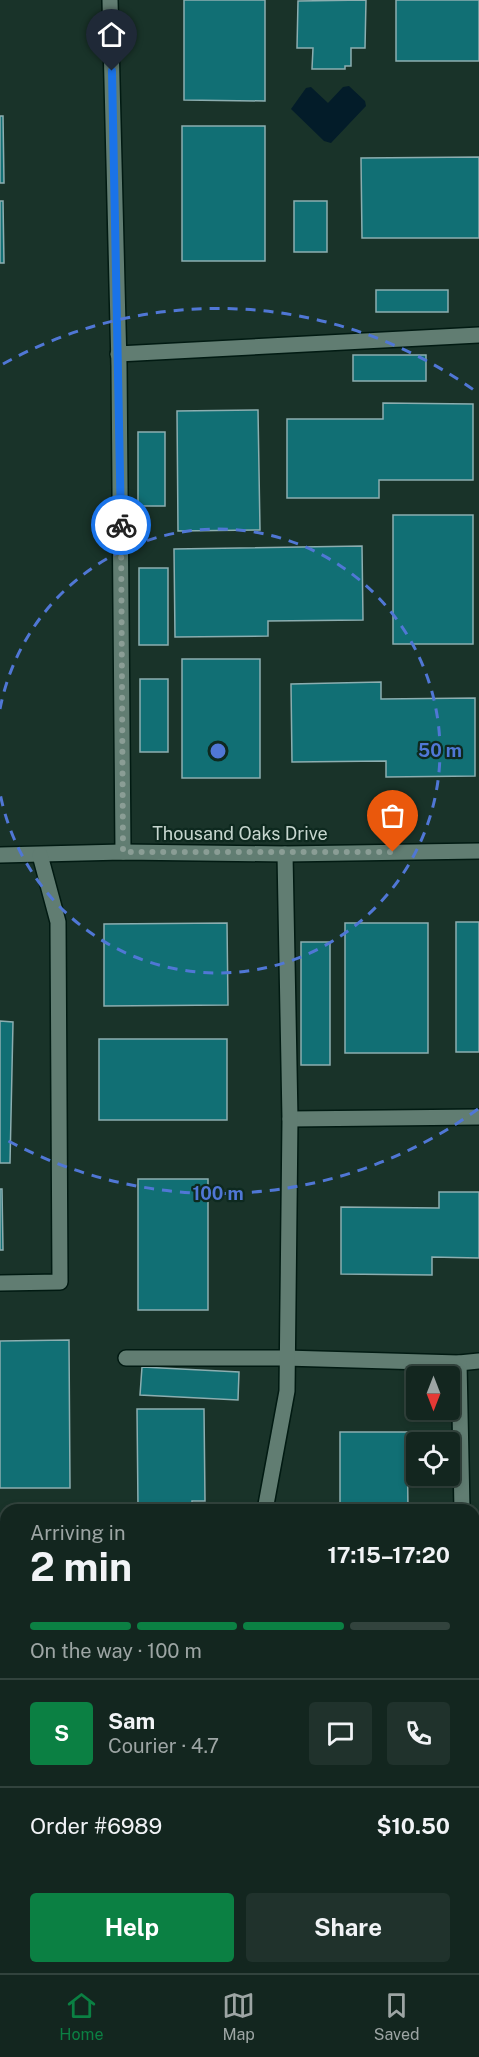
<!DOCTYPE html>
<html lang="en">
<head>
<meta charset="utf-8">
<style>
	body { margin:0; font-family:"Public Sans",sans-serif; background:#20322c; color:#f1f3f6; height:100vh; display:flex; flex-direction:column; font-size:22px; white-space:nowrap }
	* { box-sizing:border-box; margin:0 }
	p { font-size:20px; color:#9da5a4 }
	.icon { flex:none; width:33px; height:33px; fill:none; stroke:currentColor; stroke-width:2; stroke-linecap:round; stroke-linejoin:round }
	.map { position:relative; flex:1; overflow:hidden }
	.panel { position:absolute; left:0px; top:1504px; width:480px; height:470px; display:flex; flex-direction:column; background:#13261f; border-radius:18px 18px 0 0; box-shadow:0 3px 9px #0003,0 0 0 2px #32433d }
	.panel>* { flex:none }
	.needle { width:39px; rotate:180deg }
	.buttons { position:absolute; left:406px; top:1366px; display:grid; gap:12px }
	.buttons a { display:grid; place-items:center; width:54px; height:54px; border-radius:6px; background:#13261f; box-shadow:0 3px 9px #0003,0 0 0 2px #32433d; font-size:30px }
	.pin { position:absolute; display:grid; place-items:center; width:51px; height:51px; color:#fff; margin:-62px -26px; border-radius:50% 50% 50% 0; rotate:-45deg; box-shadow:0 0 6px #0007 }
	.pin .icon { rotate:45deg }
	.courier { position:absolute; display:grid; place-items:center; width:60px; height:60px; margin:-30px; border:4px solid #1a73e8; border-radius:50%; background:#fff; color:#222; box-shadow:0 2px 8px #0007 }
	.summary em { font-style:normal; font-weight:700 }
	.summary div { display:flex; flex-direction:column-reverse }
	.summary { display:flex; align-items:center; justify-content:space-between; height:102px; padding:0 30px }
	h1 { font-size:39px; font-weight:700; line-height:45px }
	.bar { display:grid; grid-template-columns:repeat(4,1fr); gap:9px 6px; align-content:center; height:72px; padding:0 30px }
	.bar i { height:8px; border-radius:4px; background:#32433d }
	.bar .selected { background:#0b8043 }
	.bar p { grid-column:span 4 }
	.line { display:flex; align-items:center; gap:15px; padding:0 30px; border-top:2px solid #32433d }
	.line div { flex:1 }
	.round { display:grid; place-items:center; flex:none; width:63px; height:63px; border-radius:6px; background:#20322c }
	.button { display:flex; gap:12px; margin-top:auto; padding:12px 30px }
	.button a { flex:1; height:69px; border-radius:6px; background:#0b8043; color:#fff; font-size:24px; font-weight:700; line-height:69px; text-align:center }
	.button a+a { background:#20322c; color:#f1f3f6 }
	.menu { display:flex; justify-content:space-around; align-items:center; height:84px; border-top:2px solid #32433d; background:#13261f; font-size:16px; color:#9da5a4 }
	.menu a { display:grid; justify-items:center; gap:3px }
	.menu .selected { color:#0b8043 }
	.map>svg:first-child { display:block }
</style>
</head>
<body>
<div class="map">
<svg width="479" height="1973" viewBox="0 0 479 1973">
	<rect width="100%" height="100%" fill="#193329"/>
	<!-- green -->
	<rect fill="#4d450b" x="474" y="1566" width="5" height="154"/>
	<!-- water -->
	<polygon fill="#031c29" points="349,86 365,101 366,106 331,143 324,141 291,109 306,88 311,87 328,103 343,87"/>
	<!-- building -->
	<g fill="#116f74" stroke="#8caeb0" stroke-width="1.5">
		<polygon points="184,0 265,0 265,101 184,100"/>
		<polygon points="366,0 365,48 351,48 351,66 345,66 345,69 312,69 313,48 297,48 298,1"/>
		<rect x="396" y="0" width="83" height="61"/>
		<polygon points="0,116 3,116 4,183 0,183"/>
		<rect x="182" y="126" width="83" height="135"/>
		<polygon points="479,157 479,238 362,238 361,158"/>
		<polygon points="0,201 3,201 4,263 0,263"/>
		<rect x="294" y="201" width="33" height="51"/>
		<rect x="376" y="290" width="72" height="22"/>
		<rect x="353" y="355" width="73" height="26"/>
		<polygon points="383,403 473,404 473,480 379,480 379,498 287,498 287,419 383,419"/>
		<polygon points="258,410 260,530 178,531 177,411"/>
		<rect x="138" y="432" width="27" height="74"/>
		<rect x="393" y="515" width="80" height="129"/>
		<polygon points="362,546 363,620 268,621 268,636 175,637 174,549"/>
		<rect x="139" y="568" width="29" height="77"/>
		<rect x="182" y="659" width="78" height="119"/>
		<rect x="140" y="679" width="28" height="73"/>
		<polygon points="381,682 381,699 475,698 475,776 386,777 386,761 292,762 291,684"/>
		<rect x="456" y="922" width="23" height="130"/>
		<polygon points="227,923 228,1005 104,1006 104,924"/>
		<rect x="345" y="923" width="83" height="130"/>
		<rect x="301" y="942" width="29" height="123"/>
		<polygon points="0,1021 13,1022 10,1163 0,1163"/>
		<rect x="99" y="1039" width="128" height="81"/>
		<rect x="138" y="1179" width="70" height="131"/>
		<polygon points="0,1189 2,1189 3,1250 0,1250"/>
		<polygon points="439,1192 479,1192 479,1258 432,1257 432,1275 341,1274 341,1207 439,1208"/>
		<polygon points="69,1340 70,1488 0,1488 0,1341"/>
		<polygon points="142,1367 239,1372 238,1400 140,1395"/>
		<polygon points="137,1409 204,1409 205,1501 192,1501 192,1510 124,1510 124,1507 138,1507"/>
		<polygon points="340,1432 407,1432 408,1510 340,1510"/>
		<rect x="0" y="1516" width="6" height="147"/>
		<rect x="0" y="1691" width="6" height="146"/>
		<polygon points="0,1880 6,1880 6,1968 73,1968 73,1973 0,1973"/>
		<rect x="122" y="1968" width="68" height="5"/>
		<rect x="301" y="1968" width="109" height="5"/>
	</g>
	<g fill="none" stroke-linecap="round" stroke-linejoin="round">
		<!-- minor casing -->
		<g stroke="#011a12" stroke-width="18">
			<g id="minor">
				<polyline points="110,0 119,366 123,852"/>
				<polyline points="118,354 479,335"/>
				<polyline points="0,855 123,852 285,854 479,851"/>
				<polyline points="290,1119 479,1117"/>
				<polyline points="0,1283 60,1282 58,922 40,855"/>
				<polyline points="126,1358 285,1358 459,1363 479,1361"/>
				<polyline points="459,1363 462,1510"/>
				<polyline points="265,1510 287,1391 290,1119 285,854"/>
				<polyline points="474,1877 479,1877"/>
				<polyline points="244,1968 244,1973"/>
				<polyline points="463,1973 464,1968"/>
			</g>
		</g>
		<!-- minor -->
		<use href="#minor" stroke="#617d72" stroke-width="15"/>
	</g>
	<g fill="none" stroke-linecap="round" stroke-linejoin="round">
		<!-- done -->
		<polyline stroke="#8a9d95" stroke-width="6" stroke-dasharray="0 10.8" points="121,525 123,852 393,852"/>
		<!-- route -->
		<polyline stroke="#1a73e8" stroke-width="8" points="112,71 121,525"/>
	</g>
	<!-- distance rings -->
	<g fill="none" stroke="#5077d5" stroke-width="3" stroke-dasharray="10 8">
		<path d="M0 709A222 222 0 1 1 0 793"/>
		<path d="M478 1109A443 443 0 0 1 3 1138M3 364A443 443 0 0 1 478 393"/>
	</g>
	<g text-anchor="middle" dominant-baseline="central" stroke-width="4.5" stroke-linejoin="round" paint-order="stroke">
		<!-- street labels -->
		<g font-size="18" fill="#c7d6cf" stroke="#0e291f">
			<text x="240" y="833">Thousand Oaks Drive</text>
		</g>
	</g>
	<circle cx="218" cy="751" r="9" fill="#5077d5" stroke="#0e291f" stroke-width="3"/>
	<g font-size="18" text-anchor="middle" font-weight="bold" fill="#5077d5" stroke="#0e291f" stroke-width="4.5" stroke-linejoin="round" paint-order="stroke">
		<text x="440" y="757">50 m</text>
		<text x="218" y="1200">100 m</text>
	</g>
</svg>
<div class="buttons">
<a><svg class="needle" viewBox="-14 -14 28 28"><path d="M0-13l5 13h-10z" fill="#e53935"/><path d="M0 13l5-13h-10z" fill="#9da5a4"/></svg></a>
<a><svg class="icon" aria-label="locate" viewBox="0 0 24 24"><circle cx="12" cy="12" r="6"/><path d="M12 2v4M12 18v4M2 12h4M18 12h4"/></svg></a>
</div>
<div class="pin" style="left:393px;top:852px;background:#ea580c"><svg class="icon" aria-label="bag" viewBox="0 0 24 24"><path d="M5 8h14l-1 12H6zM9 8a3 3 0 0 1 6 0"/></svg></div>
<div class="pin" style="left:112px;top:71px;background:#1f2937"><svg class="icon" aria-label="home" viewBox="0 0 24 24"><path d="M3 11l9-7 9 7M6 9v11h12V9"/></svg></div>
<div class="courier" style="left:121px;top:525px"><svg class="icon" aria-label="bike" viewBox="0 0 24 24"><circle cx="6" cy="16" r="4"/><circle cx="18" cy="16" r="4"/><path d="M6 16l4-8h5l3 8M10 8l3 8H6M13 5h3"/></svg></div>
<section class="panel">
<div class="summary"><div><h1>2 min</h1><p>Arriving in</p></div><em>17:15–17:20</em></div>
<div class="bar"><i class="selected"></i><i class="selected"></i><i class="selected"></i><i></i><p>On the way · 100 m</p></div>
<div class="line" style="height:108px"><b class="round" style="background:#0b8043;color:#fff">S</b><div><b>Sam</b><p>Courier · 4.7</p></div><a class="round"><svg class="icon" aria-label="chat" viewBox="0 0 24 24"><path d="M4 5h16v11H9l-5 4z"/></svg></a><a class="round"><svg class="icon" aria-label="phone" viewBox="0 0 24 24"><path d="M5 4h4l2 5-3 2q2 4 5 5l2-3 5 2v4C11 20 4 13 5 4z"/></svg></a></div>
<div class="line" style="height:78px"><div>Order #6989</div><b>$10.50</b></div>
<div class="button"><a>Help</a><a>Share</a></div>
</section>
</div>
<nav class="menu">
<a class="selected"><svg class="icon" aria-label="home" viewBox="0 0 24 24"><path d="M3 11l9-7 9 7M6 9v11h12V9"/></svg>Home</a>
<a><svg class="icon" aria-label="map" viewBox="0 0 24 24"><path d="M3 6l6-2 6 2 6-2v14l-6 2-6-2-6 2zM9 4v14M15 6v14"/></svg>Map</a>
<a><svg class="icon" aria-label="saved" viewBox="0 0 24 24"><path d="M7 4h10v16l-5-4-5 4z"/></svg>Saved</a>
</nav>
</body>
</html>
